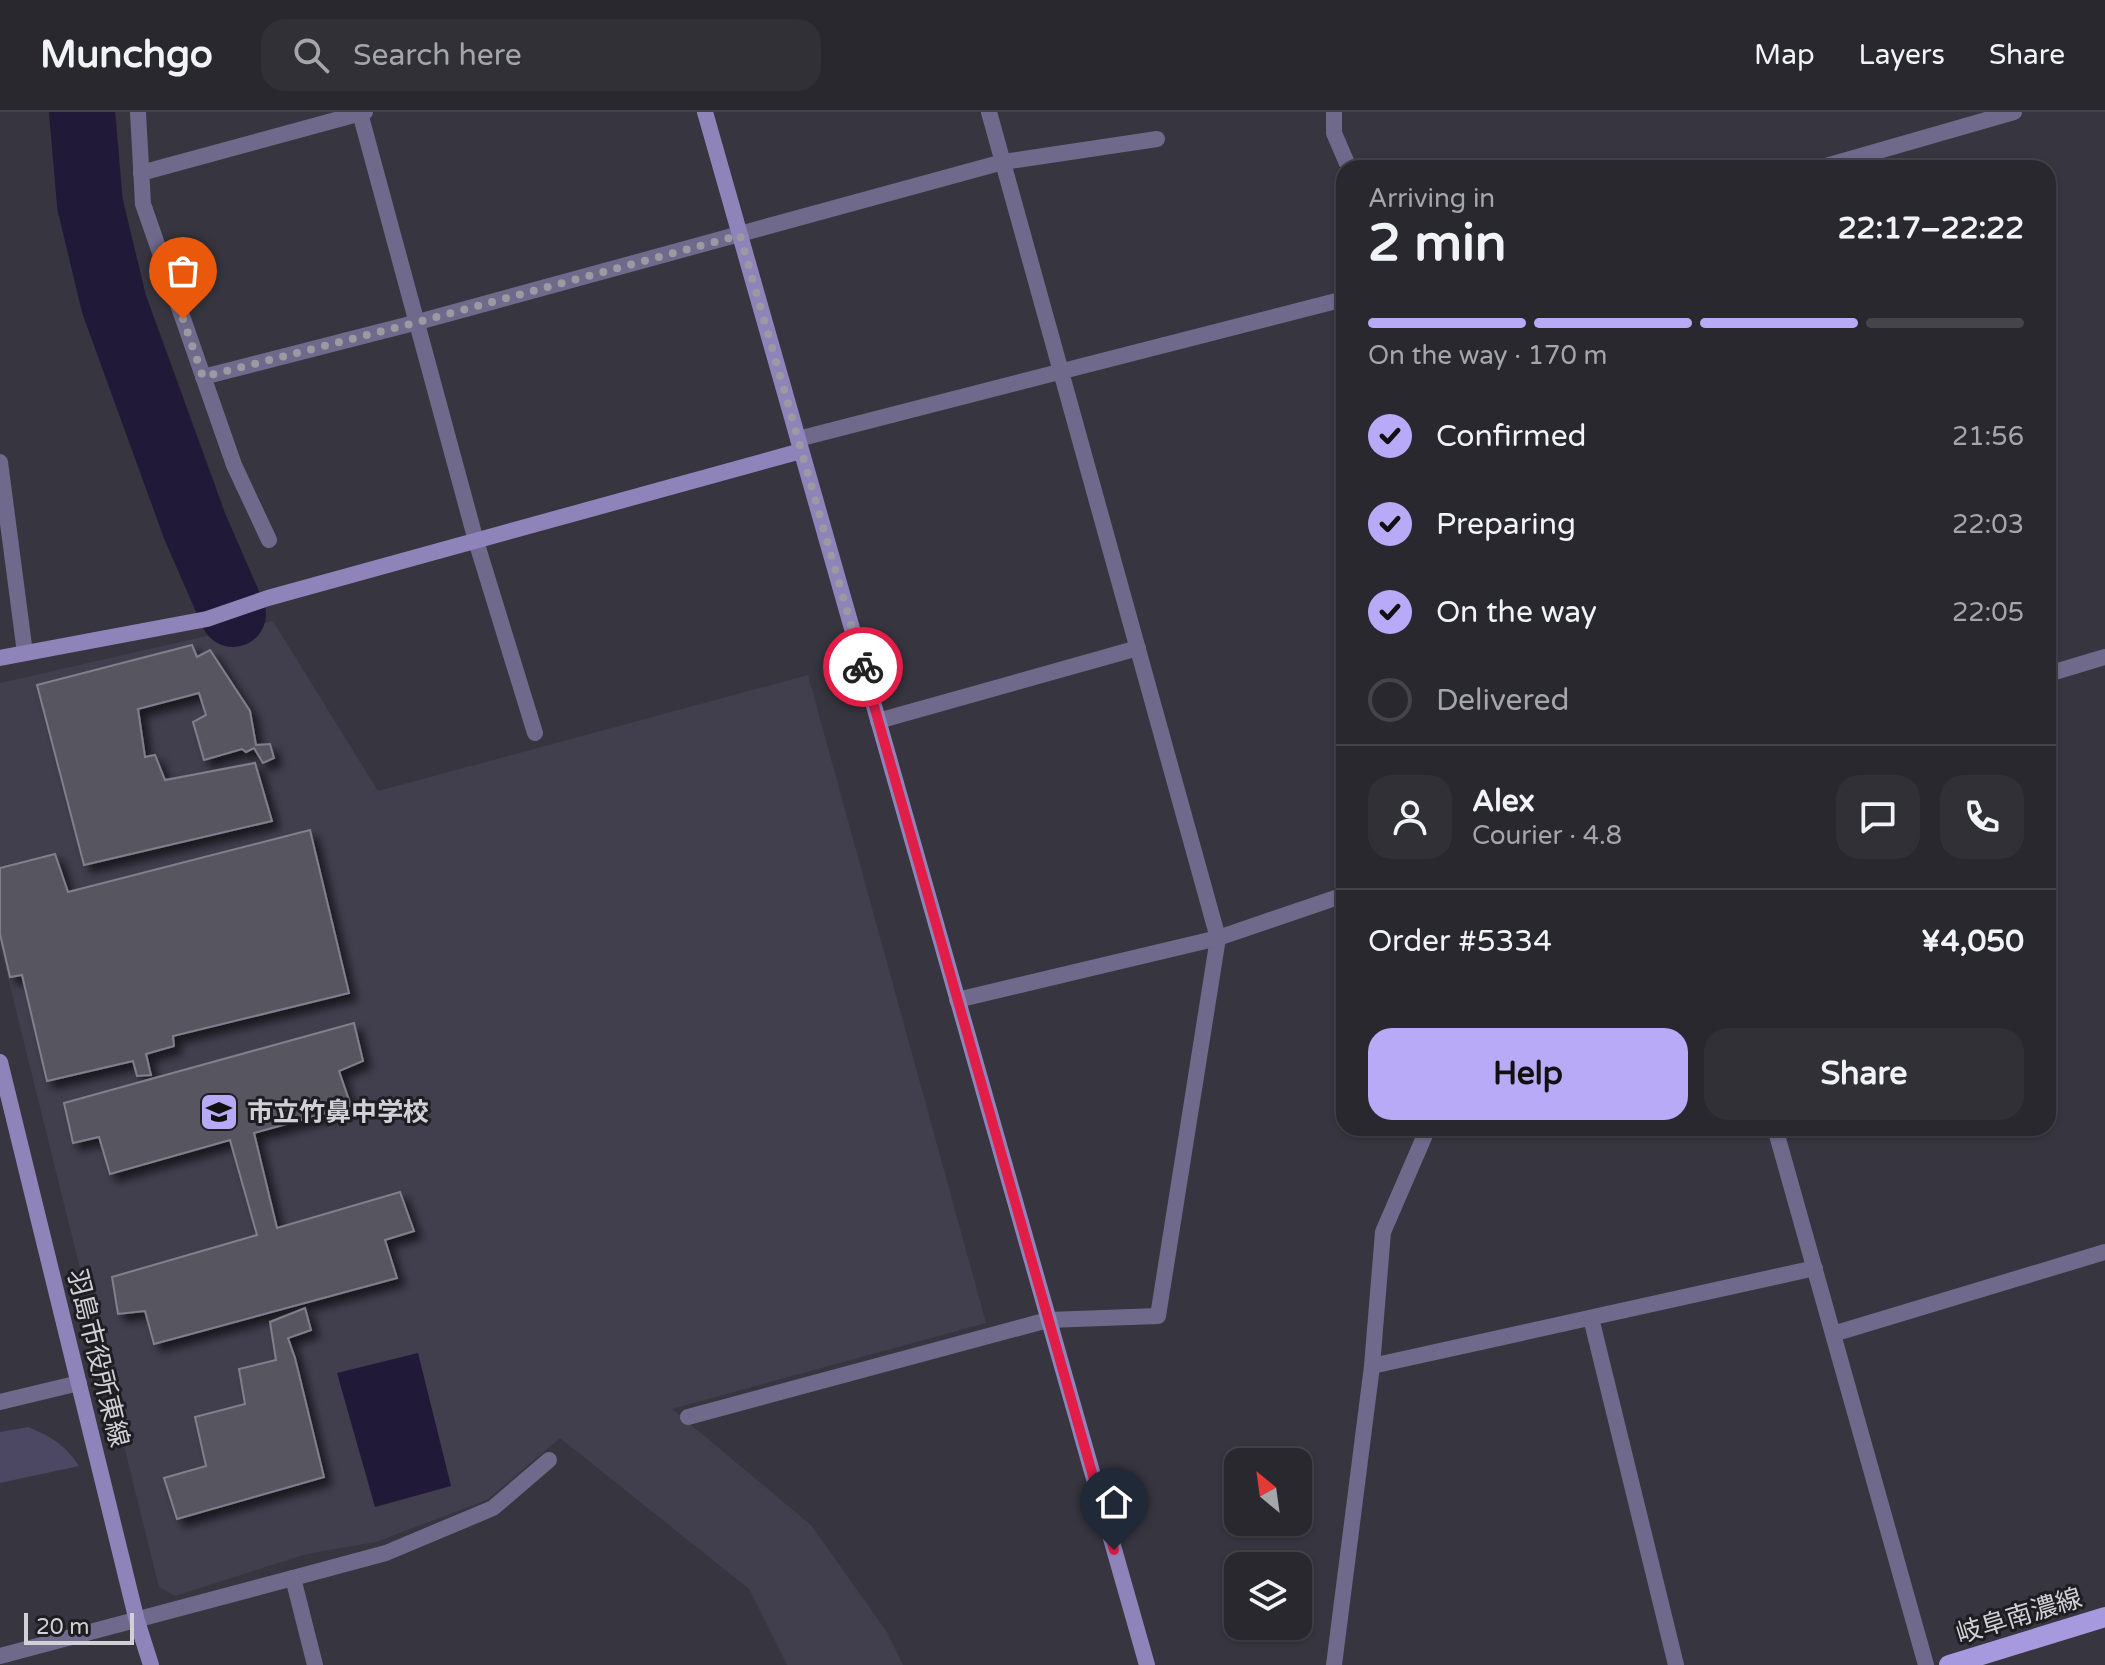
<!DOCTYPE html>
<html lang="en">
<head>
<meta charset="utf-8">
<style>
	body { margin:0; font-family:"Varela Round","Noto Sans JP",sans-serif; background:#313037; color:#f1f3f6; height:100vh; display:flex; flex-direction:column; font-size:30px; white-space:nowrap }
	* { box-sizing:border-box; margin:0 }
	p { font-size:26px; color:#a5a6aa }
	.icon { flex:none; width:44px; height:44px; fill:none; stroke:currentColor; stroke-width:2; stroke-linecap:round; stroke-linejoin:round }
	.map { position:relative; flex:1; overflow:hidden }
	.drawer { position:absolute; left:1336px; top:48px; width:720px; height:976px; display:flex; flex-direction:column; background:#29282f; border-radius:24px; box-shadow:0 2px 6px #0004,0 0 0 2px #45444b }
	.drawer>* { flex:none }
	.needle { width:52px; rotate:331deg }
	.buttons { position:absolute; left:1224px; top:1336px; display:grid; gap:16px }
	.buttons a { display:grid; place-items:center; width:88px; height:88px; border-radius:16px; background:#29282f; box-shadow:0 2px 6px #0004,0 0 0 2px #45444b; font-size:40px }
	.scale { position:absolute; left:24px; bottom:20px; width:110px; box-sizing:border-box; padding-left:8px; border:4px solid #d1d0d7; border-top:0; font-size:22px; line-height:28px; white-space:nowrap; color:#d1d0d7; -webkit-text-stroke:6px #1e1e22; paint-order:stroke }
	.pin { position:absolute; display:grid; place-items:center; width:68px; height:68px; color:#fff; margin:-82px -34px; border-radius:50% 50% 50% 0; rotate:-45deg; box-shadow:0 0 8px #0007 }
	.pin .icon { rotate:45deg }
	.courier { position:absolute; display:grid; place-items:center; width:80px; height:80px; margin:-40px; border:6px solid #e11d48; border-radius:50%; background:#fff; color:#222; box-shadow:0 2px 10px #0007 }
	.headline em { font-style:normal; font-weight:700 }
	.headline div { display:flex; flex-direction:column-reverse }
	.headline { display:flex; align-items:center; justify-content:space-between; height:136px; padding:0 32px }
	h1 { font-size:52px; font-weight:700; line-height:60px }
	.bar { display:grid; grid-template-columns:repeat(4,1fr); gap:12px 8px; align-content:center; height:96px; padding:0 32px }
	.bar i { height:10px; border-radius:6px; background:#45444b }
	.bar .on { background:#b9aaf7 }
	.bar p { grid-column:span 4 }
	.line { display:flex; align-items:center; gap:20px; padding:0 32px; border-top:2px solid #45444b }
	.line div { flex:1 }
	.round { display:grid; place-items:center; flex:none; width:84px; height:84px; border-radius:24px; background:#313037 }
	ol { padding:0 32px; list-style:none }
	li { display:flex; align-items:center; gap:24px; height:88px }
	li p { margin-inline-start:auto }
	li .icon { padding:8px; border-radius:50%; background:#b9aaf7; color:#111; stroke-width:4 }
	li:last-child { color:#a5a6aa }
	li i { width:44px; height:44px; border:4px solid #45444b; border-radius:50% }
	.primary-button { display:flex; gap:16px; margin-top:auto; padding:16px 32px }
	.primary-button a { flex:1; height:92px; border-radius:24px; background:#b9aaf7; color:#111; font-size:32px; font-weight:700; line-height:92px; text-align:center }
	.primary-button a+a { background:#313037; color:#f1f3f6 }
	header { display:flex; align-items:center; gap:48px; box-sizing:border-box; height:112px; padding:0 40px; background:#29282f; border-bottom:2px solid #45444b }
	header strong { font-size:38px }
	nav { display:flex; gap:44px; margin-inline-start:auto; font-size:28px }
	.search { width:560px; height:72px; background:#313037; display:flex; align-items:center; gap:20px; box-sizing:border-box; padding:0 28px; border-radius:24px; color:#a5a6aa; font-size:30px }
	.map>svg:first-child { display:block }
</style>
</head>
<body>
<header>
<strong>Munchgo</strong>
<div class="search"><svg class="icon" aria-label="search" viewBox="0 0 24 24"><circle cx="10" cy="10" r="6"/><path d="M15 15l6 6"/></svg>Search here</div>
<nav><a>Map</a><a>Layers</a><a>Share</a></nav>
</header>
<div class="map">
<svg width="2105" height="1553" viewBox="0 0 2105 1553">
	<defs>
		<filter id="shadow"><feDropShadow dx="7" dy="7" stdDeviation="4" flood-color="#0009"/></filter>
	</defs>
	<rect width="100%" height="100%" fill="#37353f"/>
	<!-- built -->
	<polygon fill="#413e4e" points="273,509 378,679 808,563 986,1211 672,1297 811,1413 887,1520 903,1553 787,1553 749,1477 560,1326 487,1388 376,1430 307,1442 175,1484 159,1475 0,834 0,571"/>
	<!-- green -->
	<path fill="#4c4763" d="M28,1315c24,10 36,17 51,39l-79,17v-51z"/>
	<!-- water -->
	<polygon fill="#211938" points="418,1241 451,1374 375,1395 337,1261"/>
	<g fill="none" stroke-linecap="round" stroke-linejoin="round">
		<!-- river -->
		<polyline stroke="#211938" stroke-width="66" points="82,0 90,92 114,192 195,415 233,502"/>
	</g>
	<!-- building -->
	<g fill="#575560" stroke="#817f8b" stroke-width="2" filter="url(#shadow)">
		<polygon points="192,533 197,545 210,538 250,599 256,633 270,632 274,646 263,651 254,636 246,640 242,637 204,648 193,610 206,603 199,581 138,597 145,645 155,643 165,668 255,651 272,709 84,753 37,573"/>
		<polygon points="310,718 349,881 173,924 174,934 146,942 151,963 137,964 133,949 47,969 22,863 10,865 0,822 0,756 55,742 68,780"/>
		<polygon points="354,911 363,949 339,959 351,994 254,1021 277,1116 400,1080 414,1119 385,1128 397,1166 154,1232 145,1199 118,1202 112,1165 257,1123 230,1028 110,1062 99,1025 73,1031 64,991"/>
		<polygon points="305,1196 311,1218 288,1226 295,1246 324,1365 177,1407 164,1366 206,1354 195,1305 245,1292 239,1257 276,1248 270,1210"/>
	</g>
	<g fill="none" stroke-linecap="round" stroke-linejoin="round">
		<!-- lane -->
		<g stroke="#6f698b" stroke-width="16">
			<polyline points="1591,1206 1676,1553"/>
			<polyline points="1372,1254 1815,1156"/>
			<polyline points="0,1290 79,1271"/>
			<polyline points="688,1305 1048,1208 1158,1204 1218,826 989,0"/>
			<polyline points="1334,1553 1372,1254 1383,1120 1428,1016"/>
		</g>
		<!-- street -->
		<g stroke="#6f698b" stroke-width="16">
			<polyline points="138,0 143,92 234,353 269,428"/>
			<polyline points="1334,0 1334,21 1349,56"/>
			<polyline points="360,1 476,429 535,621"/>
			<polyline points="1819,56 2014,0"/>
			<polyline points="141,61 365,0"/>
			<polyline points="203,265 418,210 1003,50 1157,27"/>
			<polyline points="798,327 1344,187"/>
			<polyline points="0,350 25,541"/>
			<polyline points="2048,562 2105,545"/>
			<polyline points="878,609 1138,536"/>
			<polyline points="957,888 1218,826 1344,783"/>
			<polyline points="1775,1016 1926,1553"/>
			<polyline points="1833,1222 2105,1140"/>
			<polyline points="293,1466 386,1441 493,1396 549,1348"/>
			<polyline points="0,1544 293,1466 315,1553"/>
		</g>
		<!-- secondary -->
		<g stroke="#8f84ba" stroke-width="16">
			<polyline points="705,0 1147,1553"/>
			<polyline points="0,546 207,507 268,486 801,339"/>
			<polyline points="0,950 137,1509 151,1553"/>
		</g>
		<!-- primary -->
		<polyline stroke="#a799de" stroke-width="20" points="1949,1553 2105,1505"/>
	</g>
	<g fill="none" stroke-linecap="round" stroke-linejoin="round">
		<!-- done -->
		<polyline stroke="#9b9aa2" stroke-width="8" stroke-dasharray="0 14.4" points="183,207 203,265 418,210 740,123 863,555"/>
		<!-- route -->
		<polyline stroke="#e11d48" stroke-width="10" points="863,555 1114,1438"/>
	</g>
	<!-- icons -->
	<defs>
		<g id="school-square" transform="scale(2)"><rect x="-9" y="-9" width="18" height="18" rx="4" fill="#b9aaf7" stroke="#1e1e22"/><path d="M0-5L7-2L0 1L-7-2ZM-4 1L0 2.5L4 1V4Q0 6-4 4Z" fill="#111"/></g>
	</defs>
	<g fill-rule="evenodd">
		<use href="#school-square" x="219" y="1000"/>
	</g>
	<g text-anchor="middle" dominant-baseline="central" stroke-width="6" stroke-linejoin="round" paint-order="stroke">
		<!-- poi labels -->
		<g font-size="26" font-weight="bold" fill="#d1d0d7" stroke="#1e1e22" text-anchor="start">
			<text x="247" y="1000">市立竹鼻中学校</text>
		</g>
		<!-- street labels -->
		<g font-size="26" fill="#d1d0d7" stroke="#1e1e22">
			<text transform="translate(98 1246) rotate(76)">羽島市役所東線</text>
			<text transform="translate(2019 1504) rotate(-17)">岐阜南濃線</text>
		</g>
	</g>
</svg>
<div class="buttons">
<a><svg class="needle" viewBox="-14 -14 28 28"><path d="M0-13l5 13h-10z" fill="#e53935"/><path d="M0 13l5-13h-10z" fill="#a5a6aa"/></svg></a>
<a><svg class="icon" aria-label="layers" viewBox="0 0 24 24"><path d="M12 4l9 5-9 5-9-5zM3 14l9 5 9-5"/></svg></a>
</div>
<div class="scale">20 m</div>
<div class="pin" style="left:183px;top:207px;background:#ea580c"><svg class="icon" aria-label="bag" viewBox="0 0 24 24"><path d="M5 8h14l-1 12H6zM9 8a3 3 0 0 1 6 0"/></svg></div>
<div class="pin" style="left:1114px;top:1438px;background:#1f2937"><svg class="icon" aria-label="home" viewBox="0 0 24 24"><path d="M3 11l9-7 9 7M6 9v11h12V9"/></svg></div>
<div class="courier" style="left:863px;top:555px"><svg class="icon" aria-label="bike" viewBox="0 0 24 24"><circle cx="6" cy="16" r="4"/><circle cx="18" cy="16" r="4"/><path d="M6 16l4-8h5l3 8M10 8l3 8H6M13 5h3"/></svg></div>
<section class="drawer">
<div class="headline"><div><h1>2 min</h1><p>Arriving in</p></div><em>22:17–22:22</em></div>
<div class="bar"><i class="on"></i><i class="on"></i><i class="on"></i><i></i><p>On the way · 170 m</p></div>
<ol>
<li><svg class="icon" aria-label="check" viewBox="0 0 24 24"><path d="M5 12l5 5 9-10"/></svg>Confirmed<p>21:56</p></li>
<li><svg class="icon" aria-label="check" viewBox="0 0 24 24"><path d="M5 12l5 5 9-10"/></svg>Preparing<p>22:03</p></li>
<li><svg class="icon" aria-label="check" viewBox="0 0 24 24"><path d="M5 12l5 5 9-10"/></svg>On the way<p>22:05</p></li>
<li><i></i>Delivered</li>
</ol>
<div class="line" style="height:144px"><a class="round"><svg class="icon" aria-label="person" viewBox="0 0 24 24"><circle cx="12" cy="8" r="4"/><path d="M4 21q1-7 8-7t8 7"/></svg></a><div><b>Alex</b><p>Courier · 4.8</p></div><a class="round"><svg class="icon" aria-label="chat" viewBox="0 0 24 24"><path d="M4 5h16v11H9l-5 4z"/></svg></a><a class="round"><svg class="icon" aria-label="phone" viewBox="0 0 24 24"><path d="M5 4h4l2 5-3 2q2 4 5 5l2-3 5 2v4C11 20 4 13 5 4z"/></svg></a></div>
<div class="line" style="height:104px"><div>Order #5334</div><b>¥4,050</b></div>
<div class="primary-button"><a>Help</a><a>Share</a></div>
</section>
</div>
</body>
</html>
